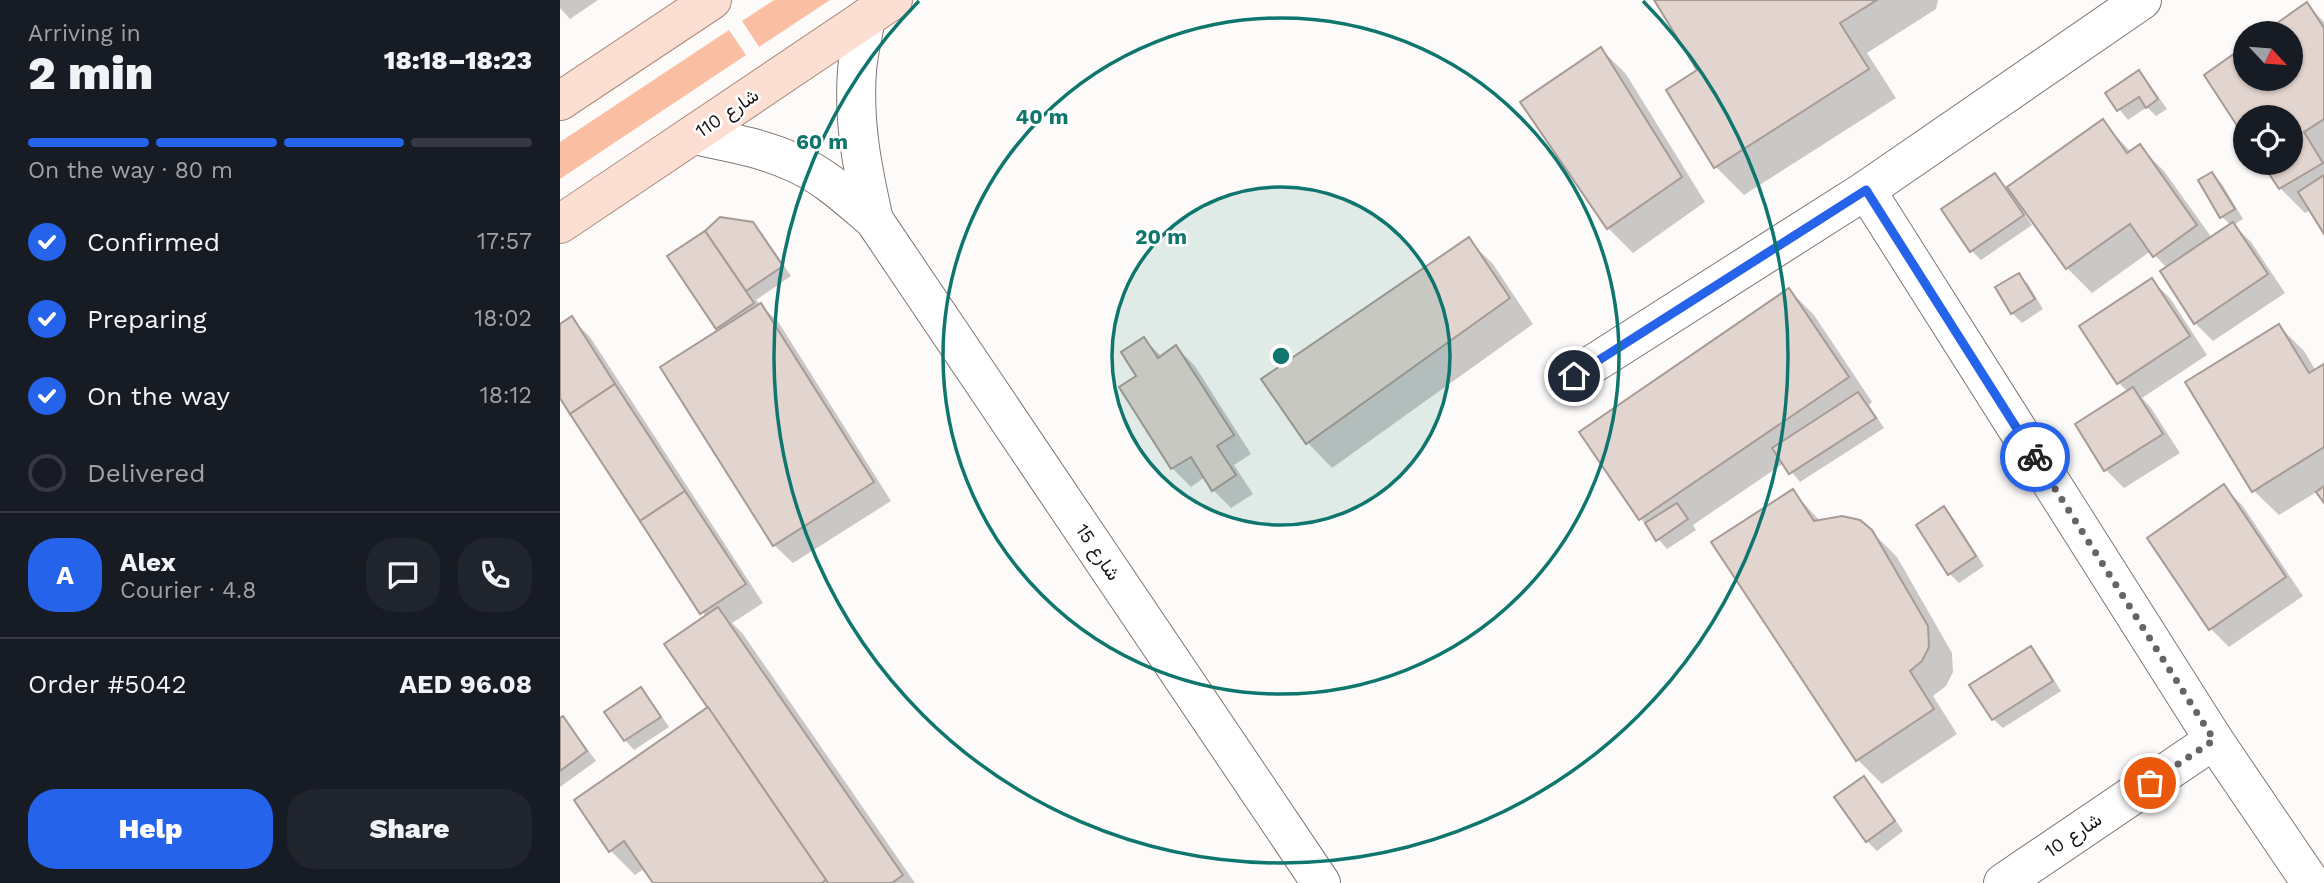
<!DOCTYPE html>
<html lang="en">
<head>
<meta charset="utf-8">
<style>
	body { margin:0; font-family:"Work Sans",Vazirmatn,sans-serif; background:#20242c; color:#f1f3f6; height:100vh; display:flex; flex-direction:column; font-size:26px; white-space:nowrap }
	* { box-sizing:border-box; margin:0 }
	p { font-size:23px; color:#9ea1a6 }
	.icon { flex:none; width:38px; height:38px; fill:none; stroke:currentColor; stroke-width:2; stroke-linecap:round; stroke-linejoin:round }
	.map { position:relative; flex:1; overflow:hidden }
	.panel { display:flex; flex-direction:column; background:#171b24; width:560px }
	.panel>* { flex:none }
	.needle { width:46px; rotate:116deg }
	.buttons { position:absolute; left:1673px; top:21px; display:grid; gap:14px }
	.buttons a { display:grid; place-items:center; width:70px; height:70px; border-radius:50%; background:#171b24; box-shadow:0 2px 5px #0004; font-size:35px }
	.pin { position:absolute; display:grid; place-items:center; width:60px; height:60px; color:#fff; margin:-30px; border:4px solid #fff; border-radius:50%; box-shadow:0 2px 7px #0007 }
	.courier { position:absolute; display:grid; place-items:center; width:70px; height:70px; margin:-35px; border:5px solid #2563eb; border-radius:50%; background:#fff; color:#222; box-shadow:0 2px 9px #0007 }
	.summary em { font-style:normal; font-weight:800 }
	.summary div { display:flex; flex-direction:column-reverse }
	.summary { display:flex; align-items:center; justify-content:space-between; height:119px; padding:0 28px }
	h1 { font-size:46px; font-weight:800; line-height:52px }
	.bar { display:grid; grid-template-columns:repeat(4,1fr); gap:10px 7px; align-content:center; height:84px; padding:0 28px }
	.bar i { height:9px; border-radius:5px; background:#363941 }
	.bar .current { background:#2563eb }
	.bar p { grid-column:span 4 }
	.line { display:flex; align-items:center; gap:18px; padding:0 28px; border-top:2px solid #363941 }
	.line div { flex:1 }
	.round { display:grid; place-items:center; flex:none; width:74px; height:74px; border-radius:28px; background:#20242c }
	ol { padding:0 28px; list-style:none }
	li { display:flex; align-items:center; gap:21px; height:77px }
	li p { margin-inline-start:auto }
	li .icon { padding:7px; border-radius:50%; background:#2563eb; color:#fff; stroke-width:4 }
	li:last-child { color:#9ea1a6 }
	li i { width:38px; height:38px; border:4px solid #363941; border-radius:50% }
	.action { display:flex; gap:14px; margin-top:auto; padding:14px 28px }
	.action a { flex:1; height:80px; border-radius:28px; background:#2563eb; color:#fff; font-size:28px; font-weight:800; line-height:80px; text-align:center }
	.action a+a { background:#20242c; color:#f1f3f6 }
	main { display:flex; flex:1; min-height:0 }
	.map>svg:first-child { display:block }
</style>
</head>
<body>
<main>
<section class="panel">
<div class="summary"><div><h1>2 min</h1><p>Arriving in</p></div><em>18:18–18:23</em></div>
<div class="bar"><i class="current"></i><i class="current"></i><i class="current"></i><i></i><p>On the way · 80 m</p></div>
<ol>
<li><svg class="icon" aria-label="check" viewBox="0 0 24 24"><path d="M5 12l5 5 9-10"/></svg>Confirmed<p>17:57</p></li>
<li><svg class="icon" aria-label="check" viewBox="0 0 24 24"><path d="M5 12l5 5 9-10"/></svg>Preparing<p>18:02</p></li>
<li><svg class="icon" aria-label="check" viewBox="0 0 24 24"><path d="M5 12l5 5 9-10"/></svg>On the way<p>18:12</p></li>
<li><i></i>Delivered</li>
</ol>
<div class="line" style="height:126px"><b class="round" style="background:#2563eb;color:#fff">A</b><div><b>Alex</b><p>Courier · 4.8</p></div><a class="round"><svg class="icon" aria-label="chat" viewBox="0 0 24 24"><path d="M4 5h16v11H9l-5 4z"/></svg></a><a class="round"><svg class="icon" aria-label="phone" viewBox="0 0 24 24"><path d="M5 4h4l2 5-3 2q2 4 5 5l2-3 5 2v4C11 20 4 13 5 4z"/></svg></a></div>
<div class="line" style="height:91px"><div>Order #5042</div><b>AED 96.08</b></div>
<div class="action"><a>Help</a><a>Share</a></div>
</section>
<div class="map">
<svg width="1764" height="883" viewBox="0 0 1764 883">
	<rect width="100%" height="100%" fill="#fdfbf9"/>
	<!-- green -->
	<g fill="#fabea3">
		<polygon points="214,0 270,0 199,47 182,21"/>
		<polygon points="169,30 186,55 0,179 0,142"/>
	</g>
	<!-- shadow -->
	<g fill="#0003">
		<polygon points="0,0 38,0 10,19 0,8"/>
		<polygon points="1097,0 1378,0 1376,9 1307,53 1336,98 1184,195 1156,167 1140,70"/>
		<polygon points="1747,4 1764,22 1764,231 1751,210 1745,213 1720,188 1704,163 1731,163 1731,117 1685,117 1685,135 1646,75 1685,48 1685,79 1731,79 1731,33 1706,33"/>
		<polygon points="1041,49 1066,74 1145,202 1073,253 1048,228 962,103"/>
		<polygon points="1579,72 1588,82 1607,109 1596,116 1587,107 1568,120 1547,94"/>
		<polygon points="1542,122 1571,152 1579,146 1604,171 1652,238 1671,225 1662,217 1652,174 1662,184 1683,219 1674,225 1691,242 1725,293 1653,341 1635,323 1607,268 1591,251 1532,293 1507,268 1451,188 1448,190 1472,225 1421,260 1412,251 1435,175 1447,189"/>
		<polygon points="192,223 202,233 231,276 196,300 219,323 331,501 233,563 214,545 161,331 110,256 146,232"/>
		<polygon points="908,240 933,264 973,324 772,468 748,443 704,379"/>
		<polygon points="1458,275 1468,284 1483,309 1462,323 1452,313"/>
		<polygon points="1591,280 1610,298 1647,355 1582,398 1591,408 1620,453 1564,488 1546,470 1568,392 1559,383 1522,326"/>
		<polygon points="1229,290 1254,315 1312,402 1309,405 1324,428 1240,482 1224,463 1133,525 1136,530 1107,549 1081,519 1022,432"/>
		<polygon points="12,319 30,337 203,603 172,623 183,634 355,883 95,883 85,868 75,875 51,851 150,708 146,617 0,395 0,326"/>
		<polygon points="1719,326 1744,351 1756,371 1764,366 1764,500 1758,491 1719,515 1694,491"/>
		<polygon points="584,339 602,357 616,347 635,366 691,454 674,465 693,494 671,508 653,490 645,477 631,487 612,468 562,388 578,377"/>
		<polygon points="1664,487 1682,505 1743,596 1669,647 1651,629"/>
		<polygon points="1233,492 1261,522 1311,531 1337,557 1392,653 1393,672 1386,686 1373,696 1397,734 1322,784 1297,759"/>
		<polygon points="1384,509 1393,518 1424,566 1399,583 1390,574"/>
		<polygon points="1471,649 1480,658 1501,691 1443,728 1433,719"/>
		<polygon points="80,689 90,699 109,727 74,750 65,740"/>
		<polygon points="3,719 12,728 36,761 0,787 0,720"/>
		<polygon points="1304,778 1313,788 1343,831 1317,851 1307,841"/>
	</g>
	<!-- building -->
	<g fill="#e2d4ce" stroke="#a89a94" stroke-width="2">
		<polygon points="1094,0 1317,0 1280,23 1309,69 1154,168 1106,90 1137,70"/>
		<polygon points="1747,2 1764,28 1764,119 1744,132 1763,163 1719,189 1702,163 1731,163 1731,117 1685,117 1685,138 1644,75 1685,46 1685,79 1731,79 1731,33 1703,33"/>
		<polygon points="1041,47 1122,177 1047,229 960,102"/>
		<polygon points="1579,70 1598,99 1586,108 1579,97 1557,111 1545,93"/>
		<polygon points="1543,119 1567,153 1580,144 1637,225 1593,257 1570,224 1506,269 1447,187"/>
		<polygon points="1652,172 1675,209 1660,218 1638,180"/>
		<polygon points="1435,173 1464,215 1410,252 1381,209"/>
		<polygon points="1764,175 1764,234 1738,192"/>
		<polygon points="160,217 193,222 223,266 186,291 145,231"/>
		<polygon points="1673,222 1708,274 1634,324 1600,271"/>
		<polygon points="145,231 194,303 156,329 107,256"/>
		<polygon points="909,237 950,298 746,444 701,379"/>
		<polygon points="1459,273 1475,299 1451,314 1435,287"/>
		<polygon points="1592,278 1630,336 1557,384 1519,326"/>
		<polygon points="1229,288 1289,377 1079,520 1019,432"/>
		<polygon points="201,303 314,482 213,546 100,367"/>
		<polygon points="12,316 55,384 10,414 0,398 0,324"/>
		<polygon points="1719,324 1749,373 1764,364 1764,447 1692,492 1625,382"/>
		<polygon points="584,337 598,358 616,345 674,435 657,446 676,475 652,491 631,457 611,469 559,387 576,376 561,352"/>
		<polygon points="55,384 125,491 80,521 10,414"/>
		<polygon points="1573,387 1603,434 1544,471 1515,424"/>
		<polygon points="1298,392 1316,418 1229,474 1212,448"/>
		<polygon points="1664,484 1726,577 1649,630 1587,538"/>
		<polygon points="1764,486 1764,503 1756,492"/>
		<polygon points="1233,489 1254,521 1282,516 1300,520 1312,530 1368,626 1369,647 1362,661 1350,671 1374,709 1296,761 1151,542"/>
		<polygon points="125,491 186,584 140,614 80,521"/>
		<polygon points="1117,503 1128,519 1096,541 1085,523"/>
		<polygon points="1384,506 1416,556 1388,575 1356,525"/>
		<polygon points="158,607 343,875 332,883 268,883 104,644"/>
		<polygon points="1471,646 1493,681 1432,720 1409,685"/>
		<polygon points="81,687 101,717 64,741 44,712"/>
		<polygon points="148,707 266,880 261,883 93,883 64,841 49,852 14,800"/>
		<polygon points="3,716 27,751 0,771 0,718"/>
		<polygon points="1304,776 1335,821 1306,842 1274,797"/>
	</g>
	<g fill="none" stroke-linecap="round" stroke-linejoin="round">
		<!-- minor casing -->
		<g stroke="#837671" stroke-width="40">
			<g id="minor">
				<path d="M306,18c-3,18 -8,36 -9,53 -4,52 6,100 17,149"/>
				<path d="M134,135c34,7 69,13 101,28 30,13 54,36 79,57l447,663"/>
				<polyline points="1306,190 1654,740 1751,883"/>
				<polyline points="1014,376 1306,190 1582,0"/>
				<polyline points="1443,883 1654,740"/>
			</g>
		</g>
		<!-- major casing -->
		<g stroke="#ab8a7b" stroke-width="40">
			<g id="major">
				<polyline points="0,101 152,0"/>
				<polyline points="0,224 333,0"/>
			</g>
		</g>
		<!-- minor -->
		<use href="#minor" stroke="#fff" stroke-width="38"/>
		<!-- major -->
		<use href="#major" stroke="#fcdfd2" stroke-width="38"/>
	</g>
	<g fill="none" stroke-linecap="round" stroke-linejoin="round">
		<!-- done -->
		<polyline stroke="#686462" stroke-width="7" stroke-dasharray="0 12.6" points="1475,457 1654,740 1590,783"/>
		<!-- route -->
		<polyline stroke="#2563eb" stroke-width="9" points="1014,376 1306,190 1475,457"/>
	</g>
	<!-- distance rings -->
	<circle cx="721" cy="356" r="169" fill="#0f766e" fill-opacity=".12"/>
	<g fill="none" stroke="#0f766e" stroke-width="3.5">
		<circle cx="721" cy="356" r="169"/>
		<circle cx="721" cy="356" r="338"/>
		<path d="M1083 1A507 507 0 1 1 359 1"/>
	</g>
	<g text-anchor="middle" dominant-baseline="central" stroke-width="5" stroke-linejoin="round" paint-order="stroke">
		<!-- street labels -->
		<g font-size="19" fill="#181311" stroke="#fff">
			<text transform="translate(167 113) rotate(-34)">شارع 110</text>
			<text transform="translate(538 552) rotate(56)">شارع 15</text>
			<text transform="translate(1513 835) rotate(-34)">شارع 10</text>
		</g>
	</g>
	<circle cx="721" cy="356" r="10" fill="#0f766e" stroke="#fff" stroke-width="3.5"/>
	<g font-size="21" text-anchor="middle" font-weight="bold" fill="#0f766e" stroke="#fff" stroke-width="5" stroke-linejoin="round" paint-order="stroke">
		<text x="482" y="124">40 m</text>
		<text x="262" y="149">60 m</text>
		<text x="601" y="244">20 m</text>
	</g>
</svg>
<div class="buttons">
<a><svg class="needle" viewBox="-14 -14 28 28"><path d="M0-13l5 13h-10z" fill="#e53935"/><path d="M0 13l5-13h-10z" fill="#9ea1a6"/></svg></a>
<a><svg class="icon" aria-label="locate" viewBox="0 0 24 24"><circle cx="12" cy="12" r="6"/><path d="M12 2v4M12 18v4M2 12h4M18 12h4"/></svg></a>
</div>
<div class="pin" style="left:1590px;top:783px;background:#ea580c"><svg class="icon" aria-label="bag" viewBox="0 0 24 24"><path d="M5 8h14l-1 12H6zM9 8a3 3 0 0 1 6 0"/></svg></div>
<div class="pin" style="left:1014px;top:376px;background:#1f2937"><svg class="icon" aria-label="home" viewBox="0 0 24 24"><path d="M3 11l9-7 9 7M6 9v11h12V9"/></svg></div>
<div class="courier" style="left:1475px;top:457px"><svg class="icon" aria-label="bike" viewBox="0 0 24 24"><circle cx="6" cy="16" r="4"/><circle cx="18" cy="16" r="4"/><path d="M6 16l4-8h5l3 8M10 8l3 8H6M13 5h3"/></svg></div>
</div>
</main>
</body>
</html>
